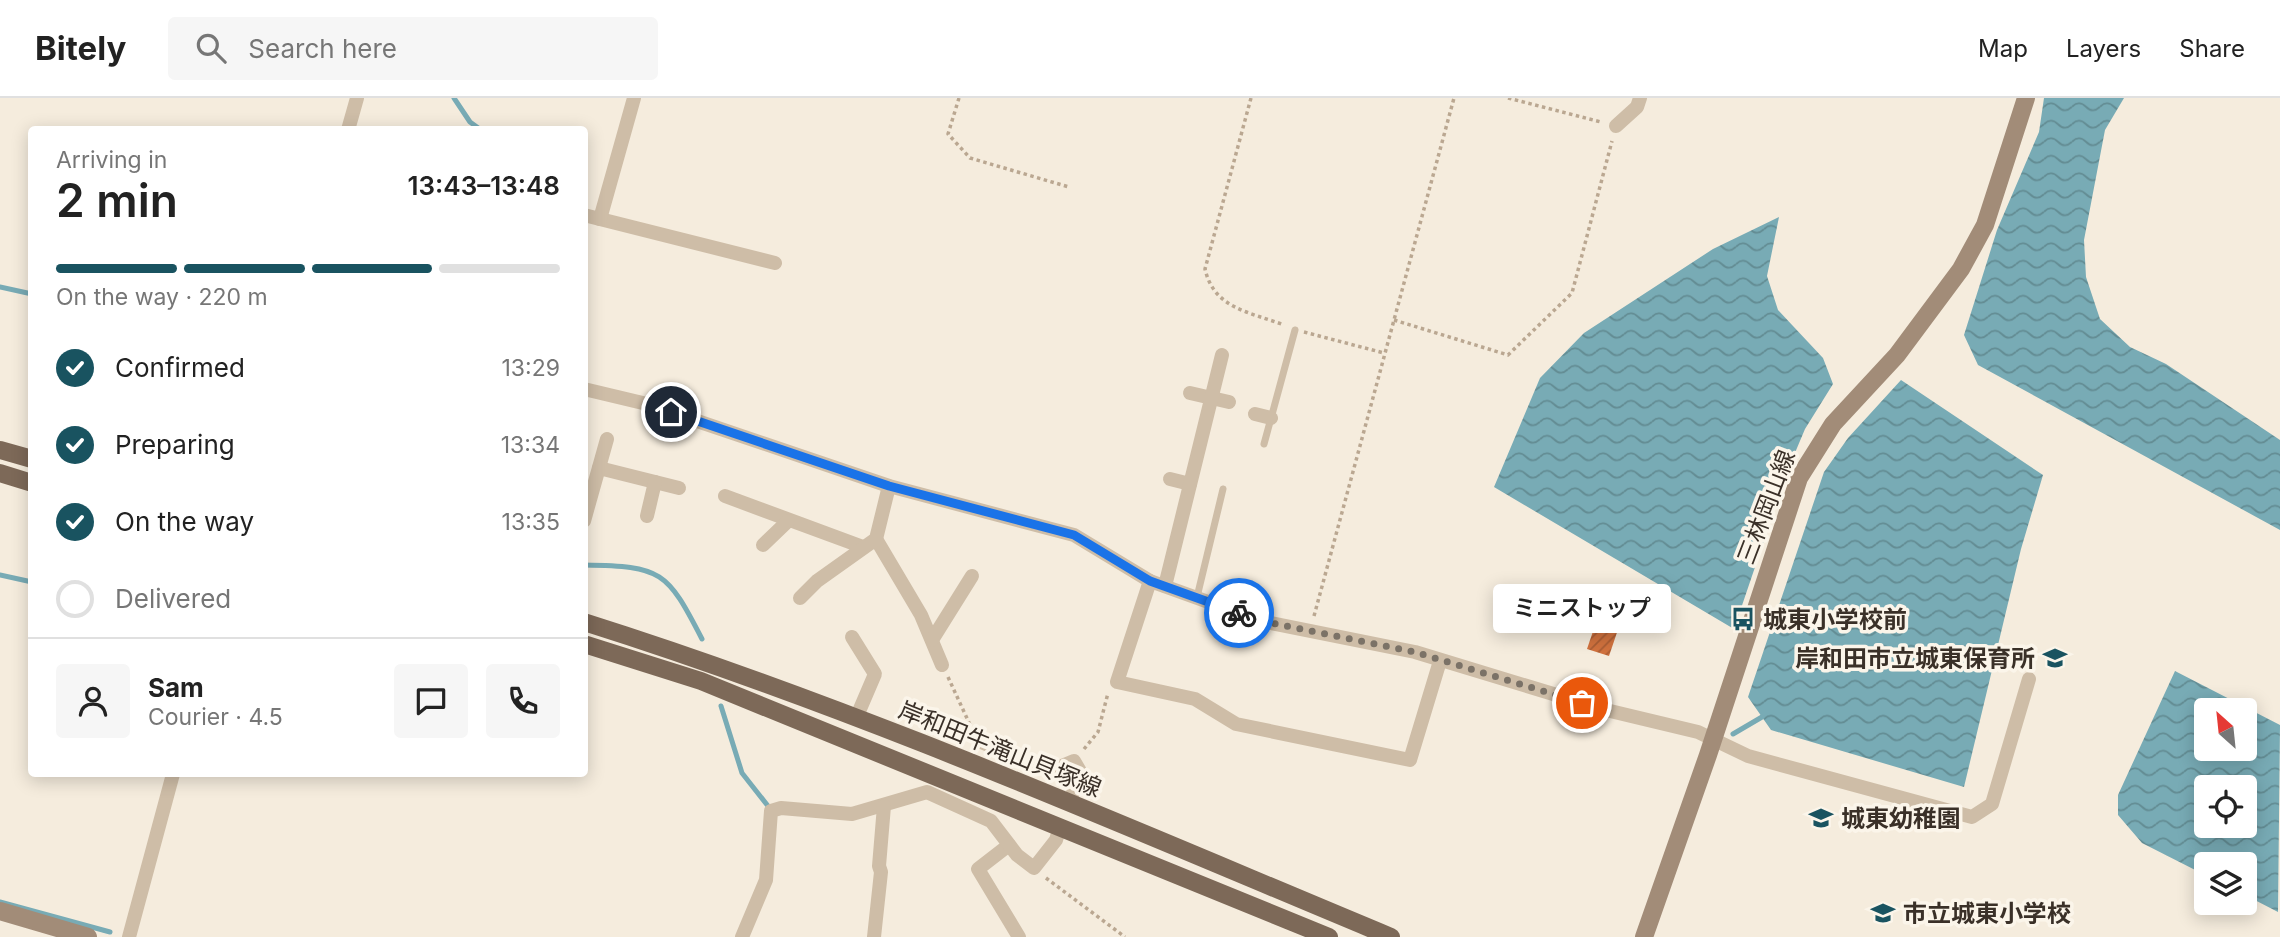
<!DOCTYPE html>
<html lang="en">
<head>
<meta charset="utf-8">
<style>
	body { margin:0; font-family:Inter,"Noto Sans JP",sans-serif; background:#f6f6f6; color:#222; height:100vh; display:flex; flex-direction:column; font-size:26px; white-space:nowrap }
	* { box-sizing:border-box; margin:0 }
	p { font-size:23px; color:#767676 }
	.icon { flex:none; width:38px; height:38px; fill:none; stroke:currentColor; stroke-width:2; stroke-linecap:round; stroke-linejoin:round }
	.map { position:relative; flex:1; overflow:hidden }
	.panel { position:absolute; left:28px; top:28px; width:560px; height:651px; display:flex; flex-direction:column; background:#fff; border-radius:7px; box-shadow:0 4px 18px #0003 }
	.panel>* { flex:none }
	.needle { width:46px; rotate:333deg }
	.fabs { position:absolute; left:2194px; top:600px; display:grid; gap:14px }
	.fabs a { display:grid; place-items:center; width:63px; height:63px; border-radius:7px; background:#fff; box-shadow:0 4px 18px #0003; font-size:35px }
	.pin { position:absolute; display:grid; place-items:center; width:60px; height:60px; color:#fff; margin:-30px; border:4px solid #fff; border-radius:50%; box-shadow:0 2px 7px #0007 }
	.courier { position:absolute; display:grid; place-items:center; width:70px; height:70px; margin:-35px; border:5px solid #1a73e8; border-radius:50%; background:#fff; color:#222; box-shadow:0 2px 9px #0007 }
	.bubble { position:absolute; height:49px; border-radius:7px; background:#fff; box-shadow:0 4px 18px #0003; font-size:23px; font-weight:600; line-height:49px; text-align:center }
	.headline em { font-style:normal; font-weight:600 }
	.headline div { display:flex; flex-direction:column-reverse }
	.headline { display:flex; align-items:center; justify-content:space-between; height:119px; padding:0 28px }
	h1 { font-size:46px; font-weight:600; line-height:52px }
	.bar { display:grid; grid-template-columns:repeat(4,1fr); gap:10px 7px; align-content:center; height:84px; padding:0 28px }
	.bar i { height:9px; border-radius:5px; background:#e0e0e0 }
	.bar .active { background:#195360 }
	.bar p { grid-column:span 4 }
	.line { display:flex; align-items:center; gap:18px; padding:0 28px; border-top:2px solid #e0e0e0 }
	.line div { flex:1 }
	.round { display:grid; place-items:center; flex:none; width:74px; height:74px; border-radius:7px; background:#f6f6f6 }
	ol { padding:0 28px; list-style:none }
	li { display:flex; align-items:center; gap:21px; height:77px }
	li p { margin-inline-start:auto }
	li .icon { padding:7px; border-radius:50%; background:#195360; color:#fff; stroke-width:4 }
	li:last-child { color:#767676 }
	li i { width:38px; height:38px; border:4px solid #e0e0e0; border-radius:50% }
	header { display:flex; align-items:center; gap:42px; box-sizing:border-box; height:98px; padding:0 35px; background:#fff; border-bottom:2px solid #e0e0e0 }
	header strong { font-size:33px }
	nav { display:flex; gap:38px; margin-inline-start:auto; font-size:24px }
	.search { width:490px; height:63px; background:#f6f6f6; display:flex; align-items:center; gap:18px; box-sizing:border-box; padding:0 24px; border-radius:7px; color:#767676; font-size:26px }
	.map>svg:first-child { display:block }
</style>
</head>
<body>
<header>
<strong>Bitely</strong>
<div class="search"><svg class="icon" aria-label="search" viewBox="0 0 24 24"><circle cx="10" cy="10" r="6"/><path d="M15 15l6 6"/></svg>Search here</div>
<nav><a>Map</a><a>Layers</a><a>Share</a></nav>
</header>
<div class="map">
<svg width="2280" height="839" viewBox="0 0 2280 839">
	<defs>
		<pattern id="water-waves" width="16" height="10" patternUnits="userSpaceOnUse" patternTransform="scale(1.75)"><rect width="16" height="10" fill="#78abb5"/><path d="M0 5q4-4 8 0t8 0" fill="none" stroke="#638c93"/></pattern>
		<pattern id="building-hatch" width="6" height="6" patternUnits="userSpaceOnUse" patternTransform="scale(1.75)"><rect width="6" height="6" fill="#d1723e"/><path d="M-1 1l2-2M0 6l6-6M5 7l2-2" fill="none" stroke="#ab5e34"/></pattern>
	</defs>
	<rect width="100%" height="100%" fill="#f5ecdd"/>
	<!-- water -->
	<g fill="url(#water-waves)" fill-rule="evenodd">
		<polygon points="2044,0 2124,0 2105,32 2084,142 2086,179 2100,221 2130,249 2166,266 2280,342 2280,432 1978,267 1964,237 1997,132 2039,34"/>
		<polygon points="1779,119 1767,178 1778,212 1823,260 1833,286 1805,331 1789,369 1734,531 1494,389 1540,280 1584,235 1713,151"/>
		<polygon points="1901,282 2043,377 2021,451 1964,689 1771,632 1748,599 1824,374 1848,340"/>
		<path d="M2175,573l105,54 -2,187 -33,-17v-31h-38v12l-65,-33 -24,-28v-20zM2245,612v39h-38v-39zM2207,690h38v38h-38z"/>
	</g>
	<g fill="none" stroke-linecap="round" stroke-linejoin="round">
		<!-- stream -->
		<g stroke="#78abb5" stroke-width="5">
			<polyline points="454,0 470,24 481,32"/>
			<polyline points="0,189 32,196"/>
			<path d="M584,467c78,1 83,6 118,74"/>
			<polyline points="0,477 32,484"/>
			<polyline points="721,608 742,675 768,708"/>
			<polyline points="1733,636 1762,619"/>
			<polyline points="0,804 110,834"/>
		</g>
	</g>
	<!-- building -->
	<polygon fill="url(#building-hatch)" points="1606,495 1628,502 1609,558 1587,551"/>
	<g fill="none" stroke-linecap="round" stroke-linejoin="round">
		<!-- path -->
		<g stroke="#baa791" stroke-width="3.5" stroke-dasharray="3.5 3.5" stroke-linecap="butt">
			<polyline points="959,0 948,36 970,60 1069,89"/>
			<path d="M1251,0l-46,171c9,40 45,43 79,56"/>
			<polyline points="1508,0 1601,24"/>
			<polyline points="1394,222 1508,257 1572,195 1612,43"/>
			<polyline points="1304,234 1384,255"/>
			<polyline points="1314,518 1454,0"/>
			<polyline points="948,579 971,629"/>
			<polyline points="1084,651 1098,634 1108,595"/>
			<polyline points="1046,780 1125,839"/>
		</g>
		<!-- lane -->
		<g stroke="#cebda7" stroke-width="7">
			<polyline points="1264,346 1295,232"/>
			<polyline points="1197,499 1223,391"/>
		</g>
		<!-- street -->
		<g stroke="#cebda7" stroke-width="14">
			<polyline points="1616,28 1637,9 1640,0"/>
			<polyline points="348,32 357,0"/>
			<polyline points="584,117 775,165"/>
			<polyline points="600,121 634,0"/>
			<polyline points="584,291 647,306 889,388 1074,437 1150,483 1261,523 1415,554 1606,612 1698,634 1748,658 1972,719 1992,706 2029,581"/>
			<polyline points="1190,295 1229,304"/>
			<polyline points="1255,316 1271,320"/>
			<polyline points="599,370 679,390"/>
			<polyline points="1170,381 1190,386"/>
			<polyline points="725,398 863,449"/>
			<polyline points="647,418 655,384"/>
			<polyline points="584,423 607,341"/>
			<polyline points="876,441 921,517 942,567"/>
			<polyline points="763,447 788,423"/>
			<polyline points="1150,483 1117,584 1195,601 1236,626 1410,662 1440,563"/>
			<polyline points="1165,488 1222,257"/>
			<polyline points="800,500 817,483 876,441 889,388"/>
			<polyline points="852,539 875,576 857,618"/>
			<polyline points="932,542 972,478"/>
			<polyline points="979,643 1050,673 1074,663 1081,675 1069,705"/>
			<polyline points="1009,747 978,771 1019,839"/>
			<polyline points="129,839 173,676"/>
			<polyline points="742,839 766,782 771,713 781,710 852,716 927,694 991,723 1017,757 1034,770 1056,742 1060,729"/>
			<polyline points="874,839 881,774 879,768 884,708"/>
		</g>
		<!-- secondary -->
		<g stroke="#a28c78" stroke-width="18">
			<polyline points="0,813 88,839"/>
			<polyline points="1644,839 1708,657 1799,380 1833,326 1897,257 1961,171 1985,127 2026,0"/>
		</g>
		<!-- primary -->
		<g stroke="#7d6958" stroke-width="18">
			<polyline points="0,352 32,361"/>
			<polyline points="0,375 32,385"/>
			<path d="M584,524c276,87 540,204 807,315"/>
			<polyline points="584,546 701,583 1329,839"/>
		</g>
	</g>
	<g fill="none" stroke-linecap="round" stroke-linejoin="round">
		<!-- done -->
		<polyline stroke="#7b7267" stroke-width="7" stroke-dasharray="0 12.6" points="1239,515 1261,523 1415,554 1582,605"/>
		<!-- route -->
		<polyline stroke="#1a73e8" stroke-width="9" points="671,314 889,388 1074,437 1150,483 1239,515"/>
	</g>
	<!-- icons -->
	<defs>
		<g id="bus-bare" transform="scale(1.89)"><path d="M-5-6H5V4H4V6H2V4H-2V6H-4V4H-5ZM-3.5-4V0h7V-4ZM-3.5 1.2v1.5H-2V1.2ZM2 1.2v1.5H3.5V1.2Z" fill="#195360" stroke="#fbf5ea" stroke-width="2.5" paint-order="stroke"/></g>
		<g id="school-bare" transform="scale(1.89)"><path d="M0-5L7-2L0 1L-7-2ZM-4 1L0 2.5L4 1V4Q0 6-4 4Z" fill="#195360" stroke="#fbf5ea" stroke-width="2.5" paint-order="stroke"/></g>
	</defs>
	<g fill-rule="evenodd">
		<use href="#bus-bare" x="1743" y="521"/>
		<use href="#school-bare" x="2055" y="560"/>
		<use href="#school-bare" x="1821" y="720"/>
		<use href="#school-bare" x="1883" y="815"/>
	</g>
	<g text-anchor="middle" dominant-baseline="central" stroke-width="7" stroke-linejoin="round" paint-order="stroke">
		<!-- street labels -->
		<g font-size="24" fill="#3a3028" stroke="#fbf5ea">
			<text transform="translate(1766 409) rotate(-69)">三林岡山線</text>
			<text transform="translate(1000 651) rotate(22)">岸和田牛滝山貝塚線</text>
		</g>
		<!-- poi labels -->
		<g font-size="24" font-weight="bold" fill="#3a3028" stroke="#fbf5ea" text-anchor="start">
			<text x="1763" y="521">城東小学校前</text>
			<text x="2035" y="560" text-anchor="end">岸和田市立城東保育所</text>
			<text x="1841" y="720">城東幼稚園</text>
			<text x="1903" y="815">市立城東小学校</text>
		</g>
	</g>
</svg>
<div class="fabs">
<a><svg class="needle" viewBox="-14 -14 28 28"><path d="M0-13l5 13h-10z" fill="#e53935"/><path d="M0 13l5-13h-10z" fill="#767676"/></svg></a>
<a><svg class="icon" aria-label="locate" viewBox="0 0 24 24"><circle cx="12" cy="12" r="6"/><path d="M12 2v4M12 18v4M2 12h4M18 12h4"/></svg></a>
<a><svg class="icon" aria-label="layers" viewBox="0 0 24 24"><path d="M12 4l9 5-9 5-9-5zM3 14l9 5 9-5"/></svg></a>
</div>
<div class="pin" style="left:1582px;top:605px;background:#ea580c"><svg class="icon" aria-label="bag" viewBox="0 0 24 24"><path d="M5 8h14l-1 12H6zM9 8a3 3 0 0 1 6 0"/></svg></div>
<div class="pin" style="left:671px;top:314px;background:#1f2937"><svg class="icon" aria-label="home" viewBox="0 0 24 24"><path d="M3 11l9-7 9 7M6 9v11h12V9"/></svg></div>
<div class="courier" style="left:1239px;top:515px"><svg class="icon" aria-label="bike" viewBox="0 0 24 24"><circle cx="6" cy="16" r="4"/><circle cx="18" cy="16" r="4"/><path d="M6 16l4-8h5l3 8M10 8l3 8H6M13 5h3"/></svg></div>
<div class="bubble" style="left:1493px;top:486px;width:178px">ミニストップ</div>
<section class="panel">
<div class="headline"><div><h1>2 min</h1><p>Arriving in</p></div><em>13:43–13:48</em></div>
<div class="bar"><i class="active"></i><i class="active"></i><i class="active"></i><i></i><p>On the way · 220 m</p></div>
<ol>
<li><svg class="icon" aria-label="check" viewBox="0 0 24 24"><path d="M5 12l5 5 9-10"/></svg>Confirmed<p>13:29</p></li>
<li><svg class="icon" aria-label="check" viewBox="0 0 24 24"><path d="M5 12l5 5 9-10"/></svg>Preparing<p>13:34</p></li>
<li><svg class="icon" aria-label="check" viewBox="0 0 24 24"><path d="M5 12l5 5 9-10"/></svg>On the way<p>13:35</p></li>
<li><i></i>Delivered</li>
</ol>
<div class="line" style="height:126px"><a class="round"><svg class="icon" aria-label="person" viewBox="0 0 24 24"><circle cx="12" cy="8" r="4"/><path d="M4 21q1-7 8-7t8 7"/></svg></a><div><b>Sam</b><p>Courier · 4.5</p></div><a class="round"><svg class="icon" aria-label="chat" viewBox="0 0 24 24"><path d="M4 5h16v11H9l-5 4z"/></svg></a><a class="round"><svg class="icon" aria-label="phone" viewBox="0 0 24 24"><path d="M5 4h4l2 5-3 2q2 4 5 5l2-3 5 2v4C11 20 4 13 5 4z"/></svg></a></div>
</section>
</div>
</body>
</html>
